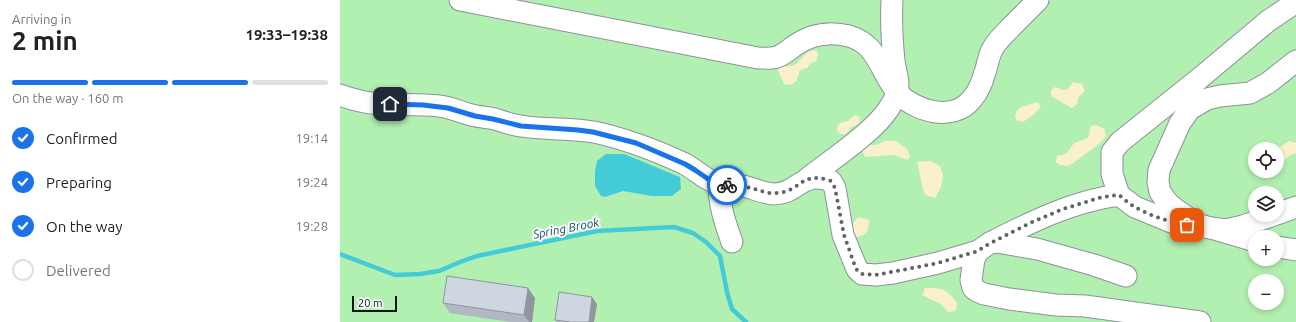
<!DOCTYPE html>
<html lang="en">
<head>
<meta charset="utf-8">
<style>
	body { margin:0; font-family:Ubuntu,sans-serif; background:#f6f6f6; color:#222; height:100vh; display:flex; flex-direction:column; font-size:15px; white-space:nowrap }
	* { box-sizing:border-box; margin:0 }
	p { font-size:13px; color:#767676 }
	.icon { flex:none; width:22px; height:22px; fill:none; stroke:currentColor; stroke-width:2; stroke-linecap:round; stroke-linejoin:round }
	.map { position:relative; flex:1; overflow:hidden }
	.details { display:flex; flex-direction:column; background:#fff; width:340px }
	.details>* { flex:none }
	.tools { position:absolute; left:908px; top:142px; display:grid; gap:8px }
	.tools a { display:grid; place-items:center; width:36px; height:36px; border-radius:50%; background:#fff; box-shadow:0 2px 6px #0003; font-size:20px }
	.scale { position:absolute; left:12px; bottom:10px; width:45px; box-sizing:border-box; padding-left:4px; border:2px solid #101316; border-top:0; font-size:11px; line-height:14px; white-space:nowrap; color:#101316; -webkit-text-stroke:3px #f7fafe; paint-order:stroke }
	.pin { position:absolute; display:grid; place-items:center; width:34px; height:34px; color:#fff; margin:-17px; border-radius:8px; box-shadow:0 2px 6px #0006 }
	.courier { position:absolute; display:grid; place-items:center; width:40px; height:40px; margin:-20px; border:3px solid #1a73e8; border-radius:50%; background:#fff; color:#222; box-shadow:0 1px 5px #0007 }
	.headline em { font-style:normal; font-weight:700 }
	.headline div { display:flex; flex-direction:column-reverse }
	.headline { display:flex; align-items:center; justify-content:space-between; height:68px; padding:0 12px }
	h1 { font-size:26px; font-weight:700; line-height:30px }
	.bar { display:grid; grid-template-columns:repeat(4,1fr); gap:6px 4px; align-content:center; height:48px; padding:0 12px }
	.bar i { height:5px; border-radius:3px; background:#e0e0e0 }
	.bar .active { background:#1a73e8 }
	.bar p { grid-column:span 4 }
	ol { padding:0 12px; list-style:none }
	li { display:flex; align-items:center; gap:12px; height:44px }
	li p { margin-inline-start:auto }
	li .icon { padding:4px; border-radius:50%; background:#1a73e8; color:#fff; stroke-width:4 }
	li:last-child { color:#767676 }
	li i { width:22px; height:22px; border:2px solid #e0e0e0; border-radius:50% }
	main { display:flex; flex:1; min-height:0 }
	.map>svg:first-child { display:block }
</style>
</head>
<body>
<main>
<section class="details">
<div class="headline"><div><h1>2 min</h1><p>Arriving in</p></div><em>19:33–19:38</em></div>
<div class="bar"><i class="active"></i><i class="active"></i><i class="active"></i><i></i><p>On the way · 160 m</p></div>
<ol>
<li><svg class="icon" aria-label="check" viewBox="0 0 24 24"><path d="M5 12l5 5 9-10"/></svg>Confirmed<p>19:14</p></li>
<li><svg class="icon" aria-label="check" viewBox="0 0 24 24"><path d="M5 12l5 5 9-10"/></svg>Preparing<p>19:24</p></li>
<li><svg class="icon" aria-label="check" viewBox="0 0 24 24"><path d="M5 12l5 5 9-10"/></svg>On the way<p>19:28</p></li>
<li><i></i>Delivered</li>
</ol>
</section>
<div class="map">
<svg width="956" height="322" viewBox="0 0 956 322">
	<rect width="100%" height="100%" fill="#f7fafe"/>
	<!-- green -->
	<path fill="#b2f0b1" fill-rule="evenodd" d="M0,0h956v322h-956zM915,149h22v22h-22zM915,193h22v22h-22zM915,237h22v22h-22zM915,281h22v22h-22z"/>
	<!-- sand -->
	<g fill="#faf0cb">
		<path d="M474,50l3,1 1,4 -2,6 -5,2 -4,5 -7,2c-3,9 -3,17 -16,14l-6,-14v-3c5,-2 9,0 14,-1 9,-3 12,-15 22,-16z"/>
		<polygon points="733,82 742,84 745,91 738,98 737,104 732,108 711,96 711,90 715,87 723,90 728,89"/>
		<polygon points="697,102 701,107 693,115 683,122 676,120 675,115 679,108"/>
		<polygon points="515,115 519,117 520,121 516,125 511,127 506,134 500,134 497,130 498,125 502,122 508,121 511,118"/>
		<path d="M757,125l7,4 2,7 -7,8 -30,22 -9,-1 -4,-3 1,-6c10,-1 12,-5 17,-13l14,-5 3,-12z"/>
		<polygon points="545,141 556,141 567,149 570,156 568,160 554,155 525,157 522,150 527,145 536,145"/>
		<polygon points="949,141 956,143 956,153 951,155 940,163 937,172 929,178 922,174 923,171 937,171 937,149"/>
		<path d="M591,161l9,5 3,9 -2,12 -6,11 -10,-3c-4,-11 -5,-22 -8,-33z"/>
		<path d="M518,217l11,3c-1,16 -4,16 -19,18l-2,-8z"/>
		<path d="M585,288c17,0 21,0 32,15l-1,8 -8,1 -7,-8 -19,-9z"/>
	</g>
	<!-- water -->
	<polygon fill="#43ccd8" points="266,154 284,154 340,177 341,189 332,196 312,196 283,191 265,197 261,196 255,186 255,171 257,161"/>
	<g fill="none" stroke-linecap="round" stroke-linejoin="round">
		<!-- stream -->
		<polyline stroke="#43ccd8" stroke-width="4.5" points="0,254 55,275 80,274 99,271 120,262 137,256 257,231 334,227 353,233 366,242 380,256 387,292 392,309 406,322"/>
		<!-- minor casing -->
		<g stroke="#8b929b" stroke-width="23">
			<g id="minor">
				<path d="M120,0l298,58c6,0 13,1 19,-1 6,-2 12,-7 17,-11 17,-12 35,-15 55,-10 30,9 30,35 48,56 17,19 56,31 75,7 5,-6 10,-16 12,-24 3,-7 4,-16 7,-23 4,-10 12,-16 19,-24 9,-9 19,-19 28,-28"/>
				<path d="M0,95c13,5 28,8 41,9 20,1 39,0 58,2 10,1 19,5 29,8 9,3 18,3 27,5 9,3 17,6 26,7 24,4 49,2 73,6 32,7 61,18 91,32 11,6 21,17 34,20 7,2 16,1 24,2 10,2 21,8 32,8 24,-1 26,-24 56,-13l4,7 8,47 14,34 5,5 14,1 17,-2 45,-10 40,-12"/>
				<path d="M467,179c25,-21 89,-58 91,-94 0,-8 -3,-16 -4,-24 -2,-20 -3,-41 -2,-61"/>
				<path d="M379,184c0,21 6,39 13,58"/>
				<polyline points="937,214 956,207"/>
				<polyline points="934,215 903,226 886,230 834,223 795,207 779,195 772,174 772,152 780,142 860,78 928,21 956,2"/>
				<polyline points="915,241 857,224 835,209 827,202 820,192 818,182 819,170 840,123 850,109 867,99 880,96 910,93 928,83 956,61"/>
				<path d="M650,243c41,-21 83,-42 129,-48"/>
				<polyline points="937,247 956,250"/>
				<polyline points="786,276 754,265 697,249 657,242 650,243 638,251 634,259 631,280 633,288 637,291 644,294 669,299 716,305 745,306 860,322"/>
			</g>
		</g>
		<!-- minor -->
		<use href="#minor" stroke="#fff" stroke-width="21"/>
	</g>
	<!-- wall -->
	<g fill="#b1b8c1">
		<polygon points="195,298 192,322 170,322 110,313 103,303"/>
		<polygon points="257,304 254,322 216,322 215,320"/>
	</g>
	<!-- shaded-wall -->
	<g fill="#90969d">
		<polygon points="188,288 195,298 192,322 189,322 184,315"/>
		<polygon points="252,297 257,304 254,322 249,322"/>
	</g>
	<!-- building -->
	<g fill="#ced6e0" stroke="#90969d">
		<polygon points="107,276 188,288 184,315 103,303"/>
		<polygon points="219,292 252,297 249,322 231,322 215,320"/>
	</g>
	<g fill="none" stroke-linecap="round" stroke-linejoin="round">
		<!-- done -->
		<path stroke="#616467" stroke-width="4" stroke-dasharray="0 7.2" d="M387,185c10,0 19,2 28,4 7,2 14,5 21,4 25,-1 25,-23 55,-12l4,7 9,47 12,34 6,5 14,1 62,-12 40,-12 7,-5 45,-23 33,-14 39,-12 17,-2c5,4 10,9 16,12 15,9 35,15 52,18"/>
		<!-- route -->
		<polyline stroke="#1a73e8" stroke-width="5" points="50,104 83,105 108,108 135,116 153,119 181,126 238,130 253,132 296,143 345,164 355,170 371,181 379,184 387,185"/>
	</g>
	<g text-anchor="middle" dominant-baseline="central" stroke-width="4" stroke-linejoin="round" paint-order="stroke">
		<!-- water labels -->
		<g font-size="12" font-style="italic" fill="#164f55" stroke="#f7fafe">
			<text transform="translate(226 228) rotate(-11)">Spring Brook</text>
		</g>
	</g>
</svg>
<div class="tools">
<a><svg class="icon" aria-label="locate" viewBox="0 0 24 24"><circle cx="12" cy="12" r="6"/><path d="M12 2v4M12 18v4M2 12h4M18 12h4"/></svg></a>
<a><svg class="icon" aria-label="layers" viewBox="0 0 24 24"><path d="M12 4l9 5-9 5-9-5zM3 14l9 5 9-5"/></svg></a>
<a>+</a>
<a>−</a>
</div>
<div class="scale">20 m</div>
<div class="pin" style="left:847px;top:225px;background:#ea580c"><svg class="icon" aria-label="bag" viewBox="0 0 24 24"><path d="M5 8h14l-1 12H6zM9 8a3 3 0 0 1 6 0"/></svg></div>
<div class="pin" style="left:50px;top:104px;background:#1f2937"><svg class="icon" aria-label="home" viewBox="0 0 24 24"><path d="M3 11l9-7 9 7M6 9v11h12V9"/></svg></div>
<div class="courier" style="left:387px;top:185px"><svg class="icon" aria-label="bike" viewBox="0 0 24 24"><circle cx="6" cy="16" r="4"/><circle cx="18" cy="16" r="4"/><path d="M6 16l4-8h5l3 8M10 8l3 8H6M13 5h3"/></svg></div>
</div>
</main>
</body>
</html>
